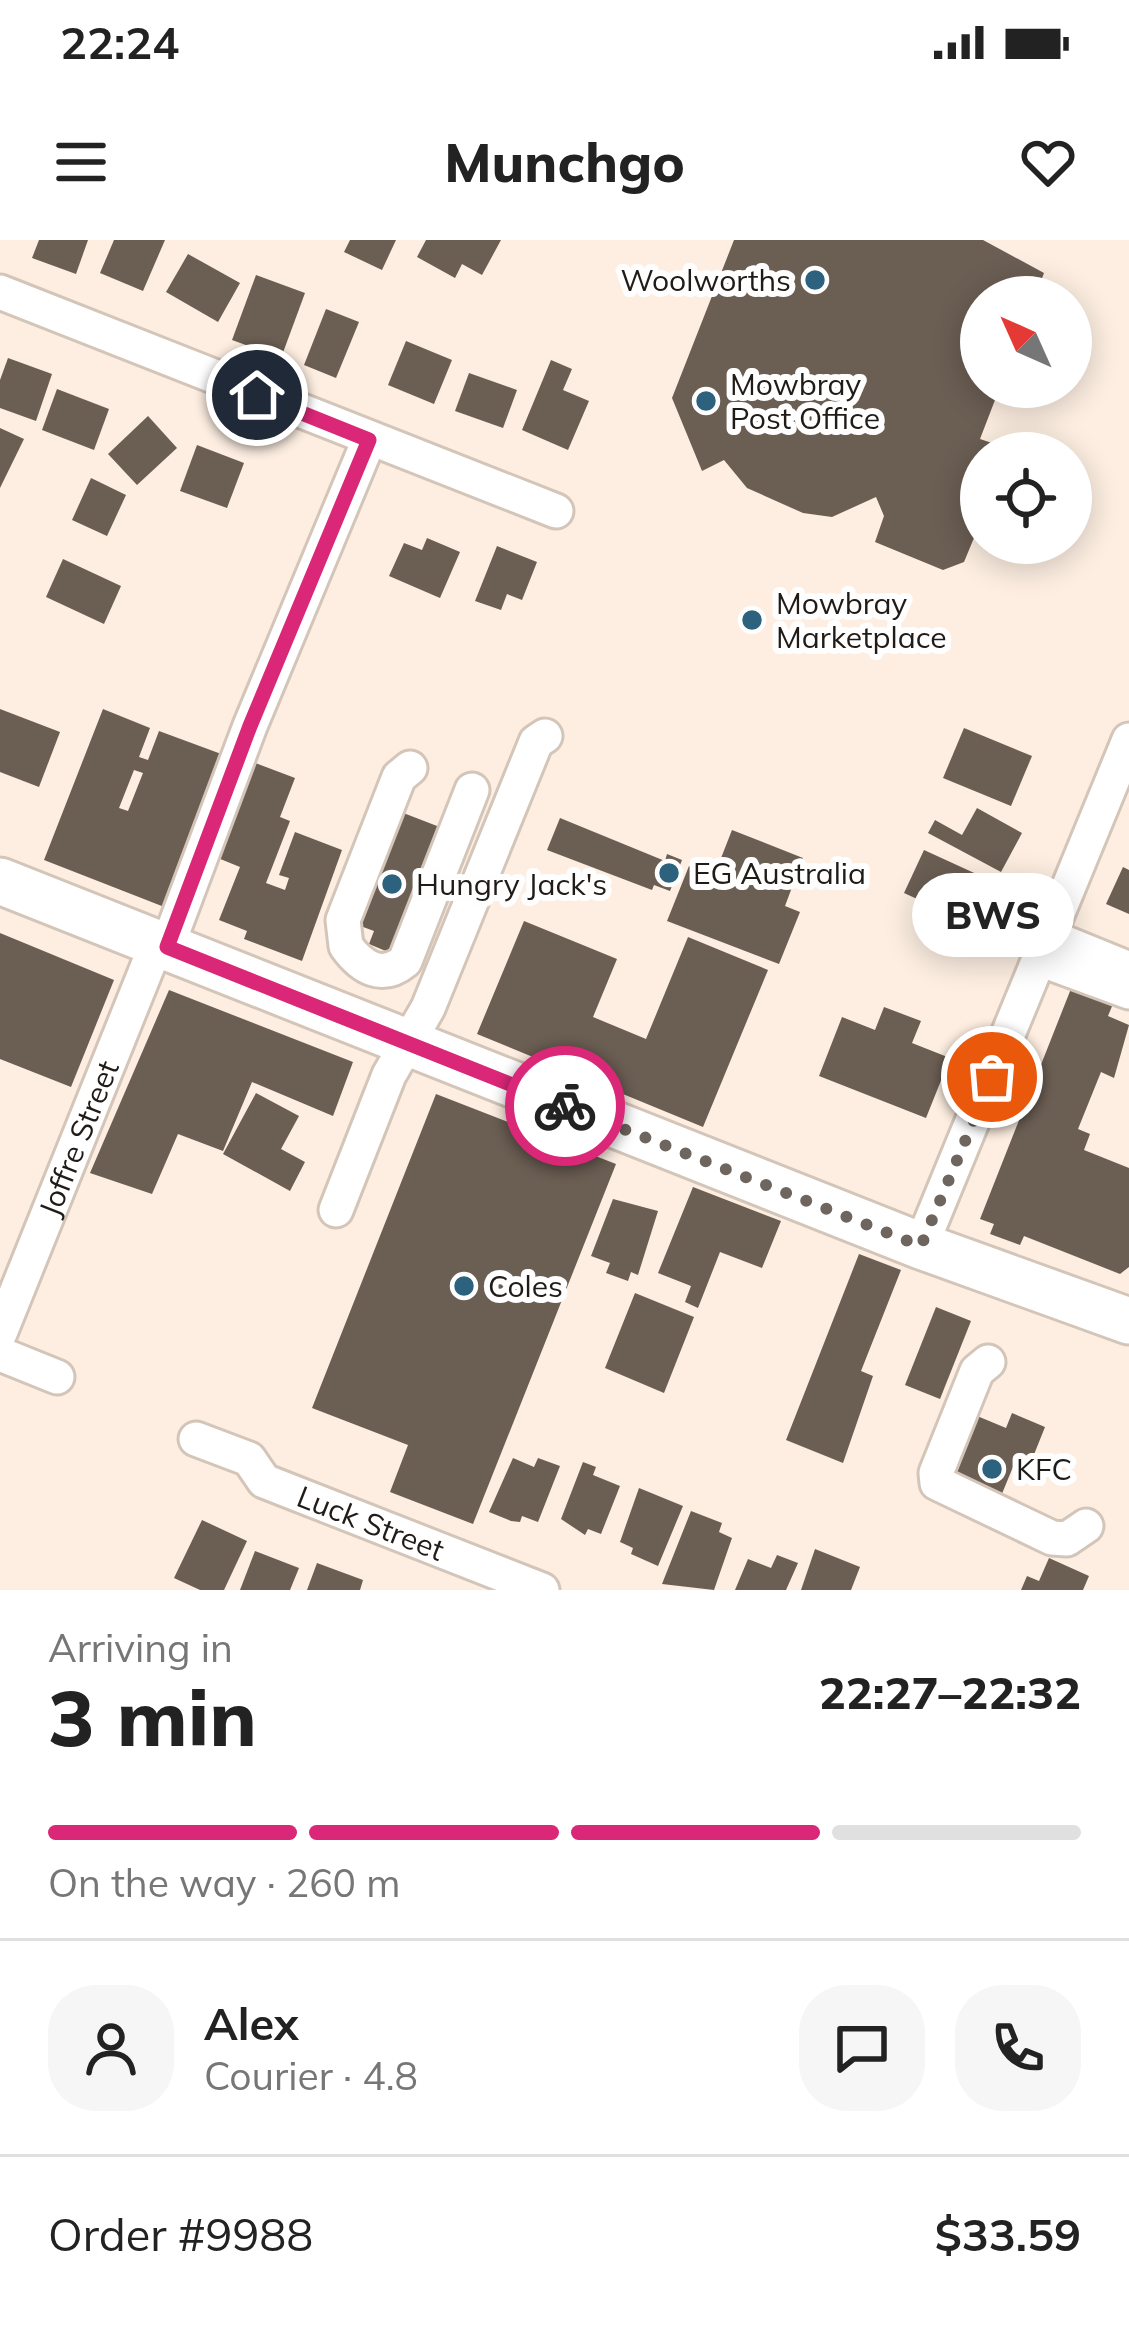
<!DOCTYPE html>
<html lang="en">
<head>
<meta charset="utf-8">
<style>
	body { margin:0; font-family:Mulish,sans-serif; background:#f6f6f6; color:#222; height:100vh; display:flex; flex-direction:column; font-size:45px; white-space:nowrap }
	* { box-sizing:border-box; margin:0 }
	p { font-size:39px; color:#767676 }
	.icon { flex:none; width:66px; height:66px; fill:none; stroke:currentColor; stroke-width:2; stroke-linecap:round; stroke-linejoin:round }
	.map { position:relative; height:1350px; overflow:hidden }
	.panel { display:flex; flex-direction:column; background:#fff; flex:1 }
	.panel>* { flex:none }
	.needle { width:78px; rotate:315deg }
	.buttons { position:absolute; left:960px; top:36px; display:grid; gap:24px }
	.buttons a { display:grid; place-items:center; width:132px; height:132px; border-radius:50%; background:#fff; box-shadow:0 6px 30px #0003; font-size:60px }
	.pin { position:absolute; display:grid; place-items:center; width:102px; height:102px; color:#fff; margin:-51px; border:6px solid #fff; border-radius:50%; box-shadow:0 3px 12px #0007 }
	.courier { position:absolute; display:grid; place-items:center; width:120px; height:120px; margin:-60px; border:9px solid #db2777; border-radius:50%; background:#fff; color:#222; box-shadow:0 3px 15px #0007 }
	.bubble { position:absolute; height:84px; border-radius:42px; background:#fff; box-shadow:0 6px 30px #0003; font-size:39px; font-weight:800; line-height:84px; text-align:center }
	.summary em { font-style:normal; font-weight:800 }
	.summary div { display:flex; flex-direction:column-reverse }
	.summary { display:flex; align-items:center; justify-content:space-between; height:204px; padding:0 48px }
	h1 { font-size:78px; font-weight:800; line-height:90px }
	.bar { display:grid; grid-template-columns:repeat(4,1fr); gap:18px 12px; align-content:center; height:144px; padding:0 48px }
	.bar i { height:15px; border-radius:9px; background:#e0e0e0 }
	.bar .active { background:#db2777 }
	.bar p { grid-column:span 4 }
	.line { display:flex; align-items:center; gap:30px; padding:0 48px; border-top:3px solid #e0e0e0 }
	.line div { flex:1 }
	.round { display:grid; place-items:center; flex:none; width:126px; height:126px; border-radius:48px; background:#f6f6f6 }
	.status { display:flex; justify-content:space-between; align-items:center; height:84px; padding:0 60px; background:#fff; direction:ltr }
	.status svg { height:33px; fill:currentColor }
	header { display:flex; justify-content:space-between; align-items:center; height:156px; padding:0 48px; background:#fff; font-size:54px; font-weight:800 }
	.map>svg:first-child { display:block }
</style>
</head>
<body>
<div class="status"><b>22:24</b><svg viewBox="0 0 49 12"><path d="M0 12V9h3v3zM5 12V6h3v6zM10 12V3h3v9zM15 12V0h3v12zM26 1h20v11H26zM47 4h2v5h-2z"/></svg></div>
<header><svg class="icon" aria-label="menu" viewBox="0 0 24 24"><path d="M4 6h16M4 12h16M4 18h16"/></svg>Munchgo<svg class="icon" aria-label="heart" viewBox="0 0 24 24"><path d="M12 20l-8-8c-3-5 5-10 8-4 3-6 11-1 8 4z"/></svg></header>
<div class="map">
<svg width="1129" height="1350" viewBox="0 0 1129 1350">
	<rect width="100%" height="100%" fill="#fdeee1"/>
	<!-- building -->
	<g fill="#6b5e53" fill-rule="evenodd">
		<polygon points="39,0 88,0 76,34 32,18"/>
		<polygon points="114,0 165,0 143,51 100,33"/>
		<polygon points="350,0 396,0 382,30 344,12"/>
		<polygon points="426,0 501,0 482,35 462,24 455,38 417,17"/>
		<polygon points="734,0 983,0 1044,33 1035,57 981,57 981,147 1000,147 980,199 1010,209 981,213 981,281 964,322 943,330 875,302 884,276 876,257 832,277 803,273 747,248 724,220 702,231 672,158"/>
		<polygon points="188,14 240,43 218,82 166,52"/>
		<polygon points="256,35 305,53 281,118 232,100"/>
		<polygon points="326,69 359,82 336,138 304,125"/>
		<polygon points="406,101 452,120 434,164 388,145"/>
		<polygon points="8,118 52,134 36,181 0,168 0,140"/>
		<polygon points="551,120 572,129 563,150 589,161 568,210 522,190"/>
		<polygon points="469,133 517,150 503,188 455,171"/>
		<polygon points="57,149 109,169 94,210 42,190"/>
		<polygon points="148,176 177,208 137,245 108,214"/>
		<polygon points="0,188 24,199 0,248"/>
		<polygon points="197,205 244,223 227,268 180,251"/>
		<polygon points="91,238 126,255 107,296 72,280"/>
		<polygon points="427,298 460,312 440,358 389,336 404,303 422,310"/>
		<polygon points="497,306 537,322 522,360 507,354 501,370 475,361"/>
		<polygon points="63,319 121,346 104,384 46,357"/>
		<polygon points="0,469 60,492 39,547 0,532"/>
		<path d="M103,469l47,19 -11,29 9,3 11,-29 65,24 -52,155 -128,-50zM134,530l9,3 -15,38 -9,-3z"/>
		<polygon points="964,488 1032,516 1011,566 943,538"/>
		<polygon points="245,519 295,538 280,577 290,581 266,643 285,650 289,638 279,635 295,592 342,610 302,721 244,699 247,691 219,680 240,627 208,614"/>
		<polygon points="977,568 1022,593 1001,632 928,593 935,580 962,595"/>
		<polygon points="393,569 450,591 400,717 369,704 374,691 355,684"/>
		<polygon points="560,578 665,621 667,614 682,620 670,651 654,645 652,650 547,610"/>
		<polygon points="732,590 803,618 785,666 800,672 779,724 667,681 689,626 714,636"/>
		<polygon points="924,610 983,637 963,680 904,653"/>
		<polygon points="1123,627 1129,630 1129,674 1106,664"/>
		<polygon points="524,681 617,719 593,777 646,799 688,697 768,730 703,887 477,794"/>
		<polygon points="0,693 114,740 71,847 0,819"/>
		<polygon points="1078,731 1120,747 1108,776 1129,785 1114,838 1101,832 1078,889 1090,894 1084,910 1129,928 1129,1027 1120,1034 1024,996 1020,1005 990,994 994,984 980,979"/>
		<polygon points="169,750 353,822 333,876 252,842 223,911 178,894 152,954 90,933"/>
		<polygon points="884,767 921,781 912,803 950,818 926,878 819,836 842,777 875,790"/>
		<polygon points="256,853 299,876 281,909 305,922 290,951 223,914"/>
		<polygon points="436,854 616,924 473,1284 390,1252 408,1205 312,1168"/>
		<polygon points="693,947 781,981 762,1028 720,1012 698,1068 685,1062 691,1046 658,1033"/>
		<polygon points="613,959 658,971 638,1035 631,1032 628,1041 606,1033 610,1023 591,1016"/>
		<polygon points="859,1014 901,1030 861,1131 873,1136 843,1223 786,1200"/>
		<polygon points="635,1053 694,1077 664,1153 605,1128"/>
		<polygon points="936,1067 971,1081 940,1159 905,1145"/>
		<polygon points="970,1173 1006,1188 1012,1173 1045,1187 1029,1227 1015,1222 999,1261 943,1239"/>
		<polygon points="513,1218 534,1227 538,1218 560,1226 538,1282 522,1276 520,1282 511,1281 489,1272"/>
		<polygon points="583,1222 596,1227 593,1235 620,1246 601,1294 588,1289 585,1295 561,1279"/>
		<polygon points="639,1248 683,1266 658,1326 631,1314 633,1308 620,1302"/>
		<polygon points="691,1271 722,1283 719,1292 732,1298 714,1350 662,1344"/>
		<polygon points="202,1280 247,1301 224,1350 200,1350 174,1338"/>
		<polygon points="815,1309 860,1327 851,1350 801,1350"/>
		<polygon points="255,1311 299,1328 290,1350 240,1350"/>
		<polygon points="777,1315 798,1323 786,1350 735,1350 748,1319 771,1328"/>
		<polygon points="1049,1318 1089,1336 1083,1350 1021,1350 1027,1336 1039,1341"/>
		<polygon points="317,1323 363,1340 360,1350 307,1350"/>
	</g>
	<g fill="none" stroke-linecap="round" stroke-linejoin="round">
		<!-- minor casing -->
		<g stroke="#d4c5b9" stroke-width="39">
			<g id="minor">
				<polyline points="0,52 556,271"/>
				<path d="M410,528l-11,9 -56,143 3,26c16,22 36,34 59,15l67,-171"/>
				<polyline points="1051,697 1127,728"/>
				<polyline points="167,707 250,486 369,200"/>
				<polyline points="1042,720 1129,752"/>
				<polyline points="336,970 389,835 428,768 536,502 545,496"/>
				<polyline points="921,1006 1129,500"/>
				<path id="s1" d="M0,1093l157,-390"/>
				<polyline points="0,1114 57,1137"/>
				<polyline points="988,1122 977,1131 936,1233 937,1243 1052,1298 1067,1299 1086,1286"/>
				<path id="s2" d="M196,1199l53,20 15,22 278,109"/>
			</g>
		</g>
		<!-- major casing -->
		<g stroke="#d4c5b9" stroke-width="51">
			<polyline id="major" points="0,641 921,1006 1129,1081"/>
		</g>
		<!-- minor -->
		<use href="#minor" stroke="#fff" stroke-width="33"/>
		<!-- major -->
		<use href="#major" stroke="#fff" stroke-width="45"/>
	</g>
	<g fill="none" stroke-linecap="round" stroke-linejoin="round">
		<!-- done -->
		<polyline stroke="#6e655e" stroke-width="12" stroke-dasharray="0 21.6" points="565,866 921,1006 992,837"/>
		<!-- route -->
		<polyline stroke="#db2777" stroke-width="15" points="257,155 369,200 250,486 167,707 565,866"/>
	</g>
	<!-- markers -->
	<g fill="#2c627d" stroke="#fefefe" stroke-width="4.5">
		<circle cx="815" cy="40" r="12"/>
		<circle cx="706" cy="161" r="12"/>
		<circle cx="752" cy="380" r="12"/>
		<circle cx="669" cy="633" r="12"/>
		<circle cx="392" cy="644" r="12"/>
		<circle cx="464" cy="1046" r="12"/>
		<circle cx="992" cy="1229" r="12"/>
	</g>
	<g text-anchor="middle" dominant-baseline="central" stroke-width="12" stroke-linejoin="round" paint-order="stroke">
		<!-- poi labels -->
		<g font-size="30" fill="#211b17" stroke="#fefefe" text-anchor="start">
			<text x="791" y="40" text-anchor="end">Woolworths</text>
			<text x="730" y="144">Mowbray<tspan x="730" dy="34">Post Office</tspan></text>
			<text x="776" y="363">Mowbray<tspan x="776" dy="34">Marketplace</tspan></text>
			<text x="693" y="633">EG Australia</text>
			<text x="416" y="644">Hungry Jack's</text>
			<text x="488" y="1046">Coles</text>
			<text x="1016" y="1229">KFC</text>
		</g>
		<!-- street labels -->
		<g font-size="30" fill="#211b17" stroke="#fefefe">
			<text stroke="none"><textPath href="#s1" startOffset="210">Joffre Street</textPath></text>
			<text stroke="none"><textPath href="#s2" startOffset="198">Luck Street</textPath></text>
		</g>
	</g>
</svg>
<div class="buttons">
<a><svg class="needle" viewBox="-14 -14 28 28"><path d="M0-13l5 13h-10z" fill="#e53935"/><path d="M0 13l5-13h-10z" fill="#767676"/></svg></a>
<a><svg class="icon" aria-label="locate" viewBox="0 0 24 24"><circle cx="12" cy="12" r="6"/><path d="M12 2v4M12 18v4M2 12h4M18 12h4"/></svg></a>
</div>
<div class="pin" style="left:992px;top:837px;background:#ea580c"><svg class="icon" aria-label="bag" viewBox="0 0 24 24"><path d="M5 8h14l-1 12H6zM9 8a3 3 0 0 1 6 0"/></svg></div>
<div class="pin" style="left:257px;top:155px;background:#1f2937"><svg class="icon" aria-label="home" viewBox="0 0 24 24"><path d="M3 11l9-7 9 7M6 9v11h12V9"/></svg></div>
<div class="courier" style="left:565px;top:866px"><svg class="icon" aria-label="bike" viewBox="0 0 24 24"><circle cx="6" cy="16" r="4"/><circle cx="18" cy="16" r="4"/><path d="M6 16l4-8h5l3 8M10 8l3 8H6M13 5h3"/></svg></div>
<div class="bubble" style="left:912px;top:633px;width:162px">BWS</div>
</div>
<section class="panel">
<div class="summary"><div><h1>3 min</h1><p>Arriving in</p></div><em>22:27–22:32</em></div>
<div class="bar"><i class="active"></i><i class="active"></i><i class="active"></i><i></i><p>On the way · 260 m</p></div>
<div class="line" style="height:216px"><a class="round"><svg class="icon" aria-label="person" viewBox="0 0 24 24"><circle cx="12" cy="8" r="4"/><path d="M4 21q1-7 8-7t8 7"/></svg></a><div><b>Alex</b><p>Courier · 4.8</p></div><a class="round"><svg class="icon" aria-label="chat" viewBox="0 0 24 24"><path d="M4 5h16v11H9l-5 4z"/></svg></a><a class="round"><svg class="icon" aria-label="phone" viewBox="0 0 24 24"><path d="M5 4h4l2 5-3 2q2 4 5 5l2-3 5 2v4C11 20 4 13 5 4z"/></svg></a></div>
<div class="line" style="height:156px"><div>Order #9988</div><b>$33.59</b></div>
</section>
</body>
</html>
